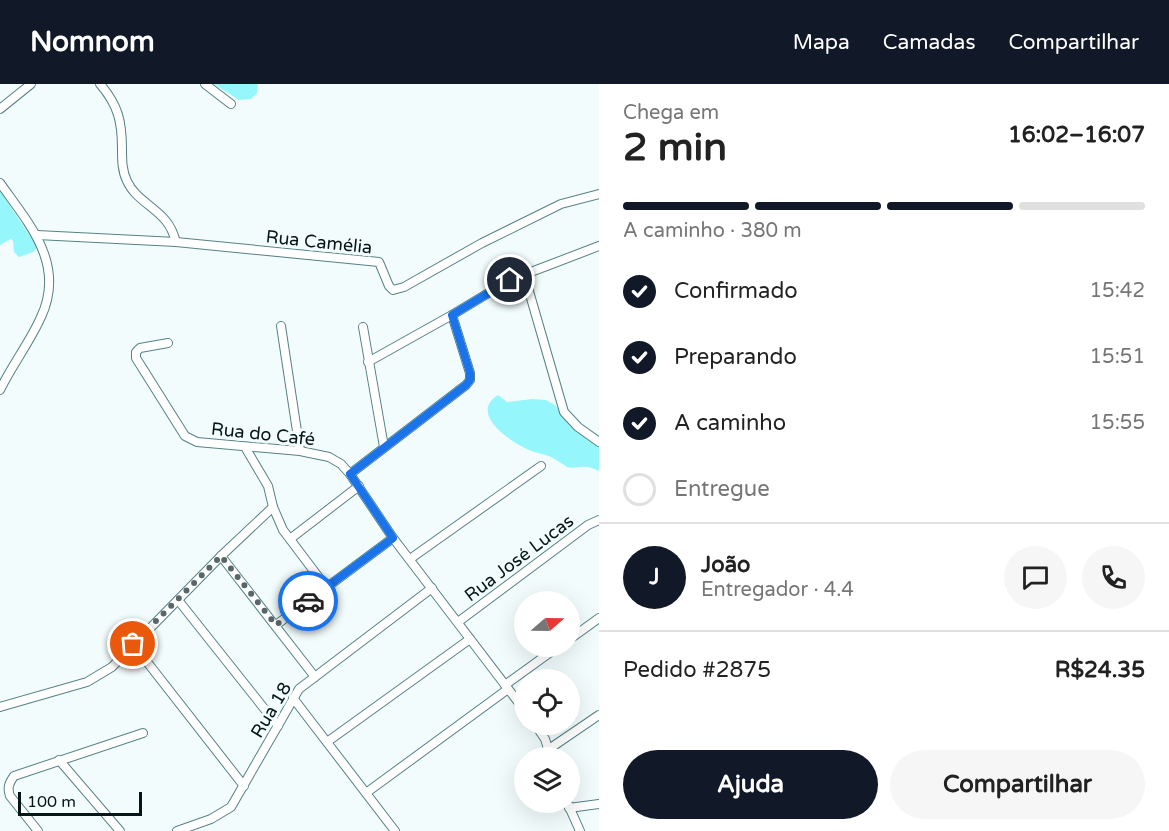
<!DOCTYPE html>
<html lang="pt">
<head>
<meta charset="utf-8">
<style>
	body { margin:0; font-family:"Varela Round",sans-serif; background:#f6f6f6; color:#222; height:100vh; display:flex; flex-direction:column; font-size:22px; white-space:nowrap }
	* { box-sizing:border-box; margin:0 }
	p { font-size:20px; color:#767676 }
	.icon { flex:none; width:33px; height:33px; fill:none; stroke:currentColor; stroke-width:2; stroke-linecap:round; stroke-linejoin:round }
	.map { position:relative; flex:1; overflow:hidden }
	.details { display:flex; flex-direction:column; background:#fff; width:570px }
	.details>* { flex:none }
	.needle { width:39px; rotate:70deg }
	.buttons { position:absolute; left:514px; top:507px; display:grid; gap:12px }
	.buttons a { display:grid; place-items:center; width:66px; height:66px; border-radius:50%; background:#fff; box-shadow:0 6px 24px #0002; font-size:30px }
	.scale { position:absolute; left:18px; bottom:15px; width:124px; box-sizing:border-box; padding-left:6px; border:3px solid #041617; border-top:0; font-size:16px; line-height:21px; white-space:nowrap; color:#041617; -webkit-text-stroke:4px #f3fcfc; paint-order:stroke }
	.pin { position:absolute; display:grid; place-items:center; width:51px; height:51px; color:#fff; margin:-26px; border:3px solid #fff; border-radius:50%; box-shadow:0 2px 6px #0007 }
	.courier { position:absolute; display:grid; place-items:center; width:60px; height:60px; margin:-30px; border:4px solid #1a73e8; border-radius:50%; background:#fff; color:#222; box-shadow:0 2px 8px #0007 }
	.head em { font-style:normal; font-weight:800 }
	.head div { display:flex; flex-direction:column-reverse }
	.head { display:flex; align-items:center; justify-content:space-between; height:102px; padding:0 24px }
	h1 { font-size:39px; font-weight:800; line-height:45px }
	.bar { display:grid; grid-template-columns:repeat(4,1fr); gap:9px 6px; align-content:center; height:72px; padding:0 24px }
	.bar i { height:8px; border-radius:4px; background:#e0e0e0 }
	.bar .on { background:#111827 }
	.bar p { grid-column:span 4 }
	.line { display:flex; align-items:center; gap:15px; padding:0 24px; border-top:2px solid #e0e0e0 }
	.line div { flex:1 }
	.round { display:grid; place-items:center; flex:none; width:63px; height:63px; border-radius:32px; background:#f6f6f6 }
	ol { padding:0 24px; list-style:none }
	li { display:flex; align-items:center; gap:18px; height:66px }
	li p { margin-inline-start:auto }
	li .icon { padding:6px; border-radius:50%; background:#111827; color:#fff; stroke-width:4 }
	li:last-child { color:#767676 }
	li i { width:33px; height:33px; border:3px solid #e0e0e0; border-radius:50% }
	.button { display:flex; gap:12px; margin-top:auto; padding:12px 24px }
	.button a { flex:1; height:69px; border-radius:36px; background:#111827; color:#fff; font-size:24px; font-weight:800; line-height:69px; text-align:center }
	.button a+a { background:#f6f6f6; color:#222 }
	header { display:flex; align-items:center; gap:36px; box-sizing:border-box; height:84px; padding:0 30px; background:#111827; color:#fff }
	header strong { font-size:28px }
	nav { display:flex; gap:33px; margin-inline-start:auto; font-size:21px }
	main { display:flex; flex:1; min-height:0 }
	.map>svg:first-child { display:block }
</style>
</head>
<body>
<header>
<strong>Nomnom</strong>
<nav><a>Mapa</a><a>Camadas</a><a>Compartilhar</a></nav>
</header>
<main>
<div class="map">
<svg width="599" height="747" viewBox="0 0 599 747">
	<rect width="100%" height="100%" fill="#f3fcfc"/>
	<!-- green -->
	<g fill="#95f6fc">
		<polygon points="214,0 258,0 257,9 251,15 239,16"/>
		<polygon points="0,107 36,161 37,164 33,168 19,173 14,168 13,157 11,155 0,161"/>
		<path d="M498,311l9,7 25,-3 14,1 9,5 19,23 25,16v27c-4,-2 -9,-4 -13,-4 -7,-1 -12,2 -19,0 -5,-3 -10,-7 -16,-10 -7,-3 -15,-4 -22,-7 -18,-8 -61,-36 -31,-55z"/>
	</g>
	<g fill="none" stroke-linecap="round" stroke-linejoin="round">
		<!-- minor casing -->
		<g stroke="#558285" stroke-width="10">
			<g id="minor">
				<path d="M100,0c18,21 22,37 22,65 0,11 0,22 5,32 8,18 27,25 39,40 5,6 8,14 10,21"/>
				<polyline points="205,0 231,20"/>
				<polyline points="0,25 31,0"/>
				<path d="M0,99c29,41 66,81 41,134 -11,25 -29,48 -41,73"/>
				<polyline points="37,151 176,158 379,178 389,202 393,206 404,203 482,159 561,120 599,110"/>
				<polyline points="524,190 564,328 578,343 599,358"/>
				<polyline points="281,242 300,367"/>
				<polyline points="363,243 384,363"/>
				<polyline points="168,259 140,264 136,268 136,274 185,352 197,358 300,367 329,373 341,380 350,390 393,454 525,627"/>
				<polyline points="368,278 452,231 510,196 599,162"/>
				<polyline points="245,363 268,402 273,423 283,446 326,503"/>
				<polyline points="350,390 466,301 470,296 470,289 452,231"/>
				<polyline points="290,455 359,402"/>
				<polyline points="221,472 315,593"/>
				<polyline points="410,475 541,382"/>
				<polyline points="178,516 278,642"/>
				<polyline points="458,538 588,441 599,436"/>
				<polyline points="276,541 393,454"/>
				<polyline points="570,555 599,534"/>
				<polyline points="133,560 244,702"/>
				<polyline points="505,601 559,562"/>
				<polyline points="293,614 395,747"/>
				<polyline points="0,623 87,598 112,583 221,472 273,423"/>
				<polyline points="535,640 545,655 551,674"/>
				<polyline points="327,658 470,555"/>
				<polyline points="549,665 599,631"/>
				<polyline points="59,676 120,747"/>
				<polyline points="366,709 508,605"/>
				<polyline points="567,718 580,747"/>
				<polyline points="569,724 599,720"/>
				<path d="M38,747l-28,-35c-3,-8 -1,-13 4,-20l129,-43"/>
				<polyline points="177,747 211,735 231,723 299,605 432,504"/>
			</g>
		</g>
		<!-- minor -->
		<use href="#minor" stroke="#fff" stroke-width="8"/>
	</g>
	<g fill="none" stroke-linecap="round" stroke-linejoin="round">
		<!-- done -->
		<polyline stroke="#586667" stroke-width="6" stroke-dasharray="0 10.8" points="133,560 221,472 276,541 308,517"/>
		<!-- route -->
		<polyline stroke="#1a73e8" stroke-width="8" points="308,517 393,454 350,390 466,301 470,296 470,289 452,231 510,196"/>
	</g>
	<g text-anchor="middle" dominant-baseline="central" stroke-width="6" stroke-linejoin="round" paint-order="stroke">
		<!-- street labels -->
		<g font-size="18" fill="#041617" stroke="#f3fcfc">
			<text transform="translate(319 158) rotate(6)">Rua Camélia</text>
			<text transform="translate(263 350) rotate(6)">Rua do Café</text>
			<text transform="translate(519 474) rotate(-37)">Rua José Lucas</text>
			<text transform="translate(271 626) rotate(-59)">Rua 18</text>
		</g>
	</g>
</svg>
<div class="buttons">
<a><svg class="needle" viewBox="-14 -14 28 28"><path d="M0-13l5 13h-10z" fill="#e53935"/><path d="M0 13l5-13h-10z" fill="#767676"/></svg></a>
<a><svg class="icon" aria-label="locate" viewBox="0 0 24 24"><circle cx="12" cy="12" r="6"/><path d="M12 2v4M12 18v4M2 12h4M18 12h4"/></svg></a>
<a><svg class="icon" aria-label="layers" viewBox="0 0 24 24"><path d="M12 4l9 5-9 5-9-5zM3 14l9 5 9-5"/></svg></a>
</div>
<div class="scale">100 m</div>
<div class="pin" style="left:133px;top:560px;background:#ea580c"><svg class="icon" aria-label="bag" viewBox="0 0 24 24"><path d="M5 8h14l-1 12H6zM9 8a3 3 0 0 1 6 0"/></svg></div>
<div class="pin" style="left:510px;top:196px;background:#1f2937"><svg class="icon" aria-label="home" viewBox="0 0 24 24"><path d="M3 11l9-7 9 7M6 9v11h12V9"/></svg></div>
<div class="courier" style="left:308px;top:517px"><svg class="icon" aria-label="car" viewBox="0 0 24 24"><path d="M5 17H2v-5l4-1 3-4h7l3 4 3 1v5h-3M9 17h6M6 11h13"/><circle cx="7" cy="17" r="2"/><circle cx="17" cy="17" r="2"/></svg></div>
</div>
<section class="details">
<div class="head"><div><h1>2 min</h1><p>Chega em</p></div><em>16:02–16:07</em></div>
<div class="bar"><i class="on"></i><i class="on"></i><i class="on"></i><i></i><p>A caminho · 380 m</p></div>
<ol>
<li><svg class="icon" aria-label="check" viewBox="0 0 24 24"><path d="M5 12l5 5 9-10"/></svg>Confirmado<p>15:42</p></li>
<li><svg class="icon" aria-label="check" viewBox="0 0 24 24"><path d="M5 12l5 5 9-10"/></svg>Preparando<p>15:51</p></li>
<li><svg class="icon" aria-label="check" viewBox="0 0 24 24"><path d="M5 12l5 5 9-10"/></svg>A caminho<p>15:55</p></li>
<li><i></i>Entregue</li>
</ol>
<div class="line" style="height:108px"><b class="round" style="background:#111827;color:#fff">J</b><div><b>João</b><p>Entregador · 4.4</p></div><a class="round"><svg class="icon" aria-label="chat" viewBox="0 0 24 24"><path d="M4 5h16v11H9l-5 4z"/></svg></a><a class="round"><svg class="icon" aria-label="phone" viewBox="0 0 24 24"><path d="M5 4h4l2 5-3 2q2 4 5 5l2-3 5 2v4C11 20 4 13 5 4z"/></svg></a></div>
<div class="line" style="height:78px"><div>Pedido #2875</div><b>R$24.35</b></div>
<div class="button"><a>Ajuda</a><a>Compartilhar</a></div>
</section>
</main>
</body>
</html>
